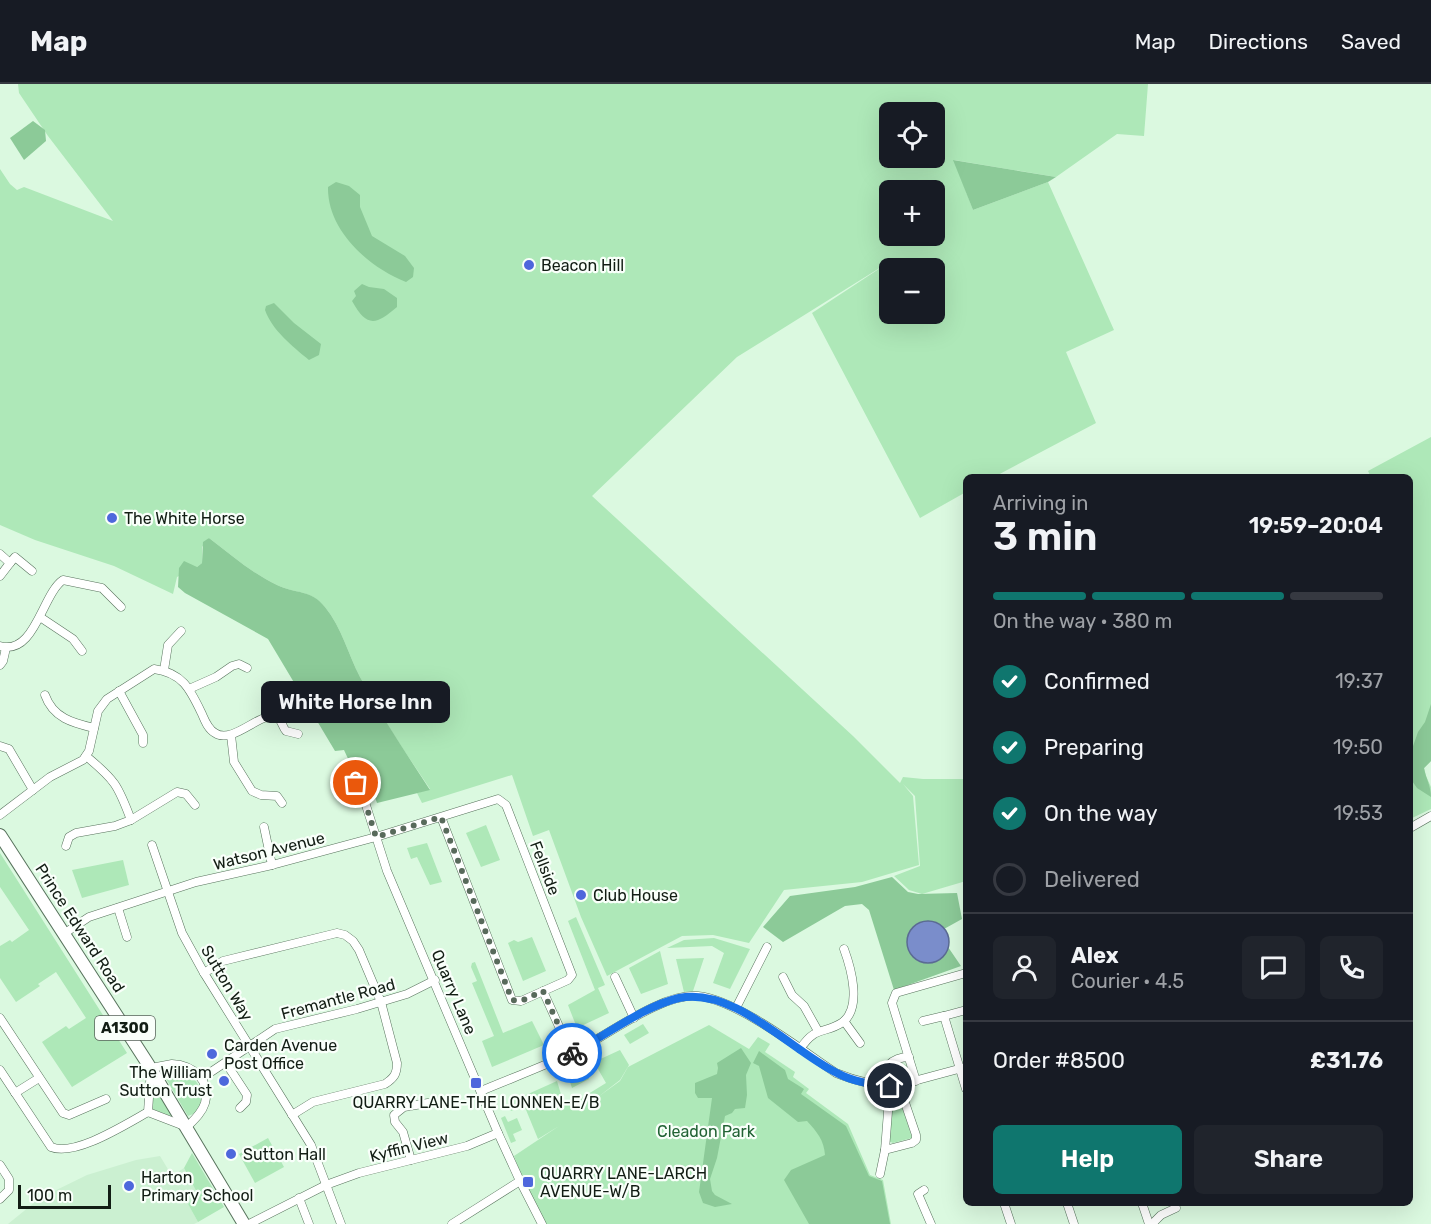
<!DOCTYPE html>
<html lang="en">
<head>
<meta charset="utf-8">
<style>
	body { margin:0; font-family:Rubik,sans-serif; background:#20242c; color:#f1f3f6; height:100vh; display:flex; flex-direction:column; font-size:22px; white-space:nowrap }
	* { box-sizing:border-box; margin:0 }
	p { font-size:20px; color:#9ea1a6 }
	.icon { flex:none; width:33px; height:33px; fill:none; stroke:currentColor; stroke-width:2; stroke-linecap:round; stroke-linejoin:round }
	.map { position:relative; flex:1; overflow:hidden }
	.side { position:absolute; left:963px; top:390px; width:450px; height:732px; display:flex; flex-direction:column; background:#171b24; border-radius:9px; box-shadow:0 6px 24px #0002 }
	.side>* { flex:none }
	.controls { position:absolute; left:879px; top:18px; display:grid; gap:12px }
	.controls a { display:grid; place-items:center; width:66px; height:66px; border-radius:9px; background:#171b24; box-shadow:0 6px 24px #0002; font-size:30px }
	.scale { position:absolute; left:18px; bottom:15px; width:93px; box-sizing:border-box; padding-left:6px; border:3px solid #121d14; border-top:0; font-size:16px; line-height:21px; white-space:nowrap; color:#121d14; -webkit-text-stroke:4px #f9fffa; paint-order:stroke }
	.pin { position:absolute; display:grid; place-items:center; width:51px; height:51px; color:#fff; margin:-26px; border:3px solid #fff; border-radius:50%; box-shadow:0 2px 6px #0007 }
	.courier { position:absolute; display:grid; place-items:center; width:60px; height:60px; margin:-30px; border:4px solid #1a73e8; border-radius:50%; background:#fff; color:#222; box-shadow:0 2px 8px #0007 }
	.bubble { position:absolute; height:42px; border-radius:9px; background:#171b24; box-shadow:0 6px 24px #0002; font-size:20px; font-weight:600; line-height:42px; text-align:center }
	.overview em { font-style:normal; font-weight:600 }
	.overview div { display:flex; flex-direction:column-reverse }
	.overview { display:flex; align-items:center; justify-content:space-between; height:102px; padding:0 30px }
	h1 { font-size:39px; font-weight:600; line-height:45px }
	.bar { display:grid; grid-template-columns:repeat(4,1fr); gap:9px 6px; align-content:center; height:72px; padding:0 30px }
	.bar i { height:8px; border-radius:4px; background:#363941 }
	.bar .current { background:#0f766e }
	.bar p { grid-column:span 4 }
	.line { display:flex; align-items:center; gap:15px; padding:0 30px; border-top:2px solid #363941 }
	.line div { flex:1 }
	.round { display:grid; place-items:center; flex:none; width:63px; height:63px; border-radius:9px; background:#20242c }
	ol { padding:0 30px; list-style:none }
	li { display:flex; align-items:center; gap:18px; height:66px }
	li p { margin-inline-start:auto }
	li .icon { padding:6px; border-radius:50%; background:#0f766e; color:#fff; stroke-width:4 }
	li:last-child { color:#9ea1a6 }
	li i { width:33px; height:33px; border:3px solid #363941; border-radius:50% }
	.button { display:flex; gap:12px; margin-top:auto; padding:12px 30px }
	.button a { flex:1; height:69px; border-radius:9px; background:#0f766e; color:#fff; font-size:24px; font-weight:600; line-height:69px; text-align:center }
	.button a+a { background:#20242c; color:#f1f3f6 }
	header { display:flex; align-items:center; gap:36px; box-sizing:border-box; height:84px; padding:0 30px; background:#171b24; border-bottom:2px solid #363941 }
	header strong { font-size:28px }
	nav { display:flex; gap:33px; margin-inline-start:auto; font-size:21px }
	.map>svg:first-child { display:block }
</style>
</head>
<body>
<header>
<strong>Map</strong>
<nav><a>Map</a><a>Directions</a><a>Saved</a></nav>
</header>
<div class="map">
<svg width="1431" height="1140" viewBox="0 0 1431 1140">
	<rect width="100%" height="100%" fill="#dbf9e0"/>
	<!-- built -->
	<polygon fill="#cbf0d1" points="160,1072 172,1092 184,1084 200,1112 188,1120 198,1138 194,1140 8,1140 40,1114 87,1091 136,1076"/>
	<!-- green -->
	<g fill="#aee8b8" fill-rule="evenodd">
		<path d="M18,0h1130l-4,52 -27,-2 -61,43 -102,-17 19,50 75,-28 66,148 -48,22 30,71 -102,54h-28v15l-46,26 -108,-205 82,-54 -157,98 -145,139 261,240 47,47 3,-6 20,2h43v102l-44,13 -13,-4 -15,-14 26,-10 -5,-70 -12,-12 10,12 6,69 -57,17 -78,8 -35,53 -36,-8 -31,1 -75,40 -26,-59 -32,-87 -16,6 -21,-61 -90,28 -5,-10 13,-4c-24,-36 -50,-73 -70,-112 -12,-23 -18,-49 -35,-70 -15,-18 -30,-13 -48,-22 -25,-12 -46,-30 -68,-47l-7,9v16l-5,4 -20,10 -4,17 -59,-28 -79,-26 -35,-15v-356l10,15 7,6 7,-3 89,34 -65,-85 -29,-43zM890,28h44v46h-44zM890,106h44v46h-44zM890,184h44v46h-44z"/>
		<polygon points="1431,353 1431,677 1424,684 1426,692 1431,703 1431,725 1410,735 1410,393 1371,393 1368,387"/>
		<polygon points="486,741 500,776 481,783 466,749"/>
		<polygon points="427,759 442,798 430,801 417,773 411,775 407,764"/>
		<polygon points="0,769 127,969 72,1003 42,958 66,942 69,945 86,934 56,888 38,900 40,902 16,918 0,894 0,862 10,856 12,858 29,846 0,803"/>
		<polygon points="123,776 129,801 82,814 72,786"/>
		<polygon points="576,833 605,901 598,904 609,929 577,944 568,921 595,906 568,837"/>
		<polygon points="532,853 546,887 523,897 508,859 514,856 518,858"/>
		<polygon points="714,854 750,865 730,905 713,899 724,869 712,862 667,864 684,856"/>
		<polygon points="660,867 668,900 641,910 629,884"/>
		<polygon points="704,874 693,907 684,908 676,875"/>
		<polygon points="475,878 503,949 532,937 544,961 492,983 482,957 494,952 472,899 477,897 471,883 472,879"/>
		<polygon points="643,940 649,949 630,960 624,951"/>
		<polygon points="709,941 749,965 758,953 770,960 765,968 795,988 793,993 809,1005 806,1009 848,1040 870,1091 883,1096 891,1140 546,1140 523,1096 514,1072 559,1042 538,1055 524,1021 511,1027 508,1019 557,997 563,1017 580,1015 606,999 594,978 620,966 629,981 620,996 598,1013 620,997 628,983"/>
		<polygon points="576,972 589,995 572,1004 563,977"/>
		<polygon points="902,979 907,982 908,988 903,996 889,998 884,994 895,980"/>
		<path d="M175,984c26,4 38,41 13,48l-26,-44 2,-3z"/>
		<polygon points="153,999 176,1034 152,1025"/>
		<polygon points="893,1006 897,1007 912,1054 893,1059 888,1057"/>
		<polygon points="505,1032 508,1038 517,1034 522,1046 513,1050 516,1057 511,1059 501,1034"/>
		<polygon points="268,1054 284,1083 255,1099 239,1070"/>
		<polygon points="192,1069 224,1123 198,1138 188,1120 199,1112 184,1084"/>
	</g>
	<!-- forest -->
	<g fill="#8cca98">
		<polygon points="33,37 45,46 46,57 24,76 10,54"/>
		<polygon points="953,76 1056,93 1048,98 973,126"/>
		<path d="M336,98l13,4 11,9v12l12,29 33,20 9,12 -1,9 -7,5c-38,-15 -79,-52 -78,-95z"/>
		<path d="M362,200l7,3 15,2 13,9v9c-21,18 -30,21 -45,-6l4,-5 -2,-5z"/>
		<path d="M274,219l20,20 27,21 -2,11 -10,5c-17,-14 -37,-30 -44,-50l1,-4z"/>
		<path d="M209,454c22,17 43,35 68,47 18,9 34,4 48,22 17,21 23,47 35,70 21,39 46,76 70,113l-53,13 -4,-11c5,-13 6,-24 -6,-32l-17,3 -6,-13 -9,1 -67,-112 -83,-46 -7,-6 1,-19 5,-7 13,6 5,-4 1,-21z"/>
		<path d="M1431,620v57l-7,7c2,11 7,18 7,29l-14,-9 -7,-10v-20l2,-9 6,-17 7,-10z"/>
		<path d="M892,793l16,15 10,2 39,-1 5,26 -18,10c-12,-10 -19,-7 -32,0l-5,13 7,16 6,4 27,-11 1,-4 13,19 -67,24 -25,-80 -7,-6 -17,2 -62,36 -20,-15 27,-31 65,-9z"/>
		<polygon points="741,964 751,979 746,991 747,1011 745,1024 735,1025 732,1029 725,1032 717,1074 710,1095 712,1107 715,1111 732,1120 715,1123 703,1119 699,1108 712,1014 698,1014 695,1009 695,999 717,990 718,984 717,979"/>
		<path d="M759,967l26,19 3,9 16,10 -3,5 45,32 23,50 13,5 8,43h-81l-25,-44 7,-10 34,-15c-1,-15 -8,-23 -18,-34l-9,1 -30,-24 -9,-32 -6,-3z"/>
	</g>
	<!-- water -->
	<circle fill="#7a8dcb" stroke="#5b6b94" stroke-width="1.5" cx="928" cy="858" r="21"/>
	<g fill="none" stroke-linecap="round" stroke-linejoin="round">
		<!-- minor casing -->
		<g stroke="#58735d" stroke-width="9">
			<g id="minor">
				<polyline points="0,470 10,479 0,492"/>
				<polyline points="10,479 15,473 32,487"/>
				<polyline points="40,533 73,555 82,567"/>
				<path d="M0,562c35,10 42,-52 63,-66l39,8 19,19"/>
				<polyline points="0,581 3,577 6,564"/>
				<polyline points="164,586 168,561 181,547"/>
				<polyline points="189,605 216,593 232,582 239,580 247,584"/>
				<polyline points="119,607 143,651 143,659"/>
				<path d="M45,611c8,23 28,28 49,33"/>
				<polyline points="231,651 234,678 252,707 261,711 277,712 282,719"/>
				<polyline points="0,662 9,665 33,706"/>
				<path d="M86,672c29,24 32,29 45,64"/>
				<polyline points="348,683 364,715 387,787 498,1049 520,1097 542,1140"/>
				<path d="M0,731l50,-38 33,-17 6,-9 9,-40 9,-12 47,-30c29,4 36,20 48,45 3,7 6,15 13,19 19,13 51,-28 64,-14 3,3 4,9 7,12l12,3"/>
				<polyline points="264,743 272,781"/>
				<polyline points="1410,744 1431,732"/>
				<polyline points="152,761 182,849 204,889 311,1061 341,1140"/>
				<polyline points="66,762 69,753 76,749 115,742 131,736 177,708 186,710 195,721"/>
				<polyline points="118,824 127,853"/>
				<polyline points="65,849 89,833 196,798 272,781 376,753 498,715 506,721 572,891 568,896 521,917 512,916 441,733"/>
				<path d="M204,889l19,-12 114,-28 8,2 8,6 6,9 22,52 16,61c0,11 -3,15 -12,21l-72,18 -21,13"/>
				<polyline points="615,893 634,934"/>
				<polyline points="783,893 792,911 804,922 818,947"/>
				<polyline points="543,907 571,969"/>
				<polyline points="736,924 767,863"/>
				<polyline points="966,926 944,932 966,1005"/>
				<polyline points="0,934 63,1029 69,1031 106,1015"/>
				<polyline points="844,937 860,959"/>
				<polyline points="923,937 944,932"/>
				<path d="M800,965c17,-25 24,-14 43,-27 19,-15 8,-54 1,-73"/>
				<polyline points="226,979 247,1011 246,1018 240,1024"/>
				<path d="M172,980c21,1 39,16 33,39 -3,10 -11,17 -18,24l-39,-15 3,-44z"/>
				<path d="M0,986l51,77c24,10 75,-23 97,-35"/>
				<polyline points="202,994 275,945 357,925 407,910 435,896"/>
				<polyline points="916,997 892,919 896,909 966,889"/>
				<path d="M877,1000c6,-15 14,-27 32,-27"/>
				<polyline points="890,1002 885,1066 912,1059 916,1056 916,1051 899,1001"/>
				<path d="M481,1007c31,-13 63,-25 93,-39 33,-16 87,-59 124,-56 40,4 103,54 138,77 20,8 42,14 63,12l67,-18"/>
				<polyline points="15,1009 39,994"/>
				<polyline points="411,1076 403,1048 395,1038 394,1031 404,1023 428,1019"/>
				<polyline points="0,1081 9,1095 9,1106 0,1115"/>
				<polyline points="880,1090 885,1066"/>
				<polyline points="924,1106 918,1110 931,1140"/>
				<polyline points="299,1114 309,1140"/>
				<polyline points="1004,1119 1011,1140"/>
				<polyline points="1067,1119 1074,1140"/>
				<polyline points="1142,1119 1149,1140"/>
				<polyline points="249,1140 326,1101 359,1089 467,1062 498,1049"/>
				<polyline points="452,1140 520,1097"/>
				<polyline points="1152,1140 1161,1131 1176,1124"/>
			</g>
		</g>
		<!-- primary casing -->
		<g stroke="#58735d" stroke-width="14">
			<polyline id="primary" points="0,751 148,980 244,1140"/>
		</g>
		<!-- minor -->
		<use href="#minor" stroke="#fff" stroke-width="8"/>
		<!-- primary -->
		<use href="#primary" stroke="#fff" stroke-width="12"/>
	</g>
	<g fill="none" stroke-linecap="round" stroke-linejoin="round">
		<!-- done -->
		<polyline stroke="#586a5b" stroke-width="6" stroke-dasharray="0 10.8" points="356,699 363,712 376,753 441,733 512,916 521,917 543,907 571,969 572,969"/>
		<!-- route -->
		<path stroke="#1a73e8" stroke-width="8" d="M572,969c33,-17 72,-47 107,-55 56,-11 111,52 158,75 16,9 35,11 53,13"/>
	</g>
	<!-- markers -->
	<g fill="#4e67dc" stroke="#f9fffa" stroke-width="2">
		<circle cx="529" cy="181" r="6"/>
		<circle cx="112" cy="434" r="6"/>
		<circle cx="581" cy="811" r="6"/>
		<circle cx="212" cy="970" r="6"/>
		<circle cx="224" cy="997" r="6"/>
		<rect x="470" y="993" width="12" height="12" rx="3"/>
		<circle cx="231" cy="1070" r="6"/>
		<rect x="522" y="1092" width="12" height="12" rx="3"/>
		<circle cx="129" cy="1102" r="6"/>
	</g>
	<g text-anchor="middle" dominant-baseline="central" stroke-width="4.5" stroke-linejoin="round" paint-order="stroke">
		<!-- shield labels -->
		<rect fill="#f9fffa" stroke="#576159" stroke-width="1.5" x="95" y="932" width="60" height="24" rx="4.5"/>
		<g font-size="15" font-weight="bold" fill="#121d14">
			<text x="125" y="944">A1300</text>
		</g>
		<!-- poi labels -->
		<g font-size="16" fill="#121d14" stroke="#f9fffa" text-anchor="start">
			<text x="541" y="181">Beacon Hill</text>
			<text x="124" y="434">The White Horse</text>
			<text x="593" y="811">Club House</text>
			<text x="224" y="961">Carden Avenue<tspan x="224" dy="18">Post Office</tspan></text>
			<text x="212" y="988" text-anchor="end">The William<tspan x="212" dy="18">Sutton Trust</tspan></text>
			<text x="476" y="1018" text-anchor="middle">QUARRY LANE-THE LONNEN-E/B</text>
			<text x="243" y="1070">Sutton Hall</text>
			<text x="540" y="1089">QUARRY LANE-LARCH<tspan x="540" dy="18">AVENUE-W/B</tspan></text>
			<text x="141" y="1093">Harton<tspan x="141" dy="18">Primary School</tspan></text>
		</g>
		<!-- street labels -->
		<g font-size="16" fill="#121d14" stroke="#f9fffa">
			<text transform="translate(269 767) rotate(-14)">Watson Avenue</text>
			<text transform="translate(545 784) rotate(69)">Fellside</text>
			<text transform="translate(80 844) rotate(57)">Prince Edward Road</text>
			<text transform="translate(227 899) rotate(59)">Sutton Way</text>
			<text transform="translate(454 908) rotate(67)">Quarry Lane</text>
			<text transform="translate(338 915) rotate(-15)">Fremantle Road</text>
			<text transform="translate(409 1063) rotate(-14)">Kyffin View</text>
		</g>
		<!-- park labels -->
		<g font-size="16" fill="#226335" stroke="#f9fffa">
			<text x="706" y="1047">Cleadon Park</text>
		</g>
	</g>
</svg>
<div class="controls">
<a><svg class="icon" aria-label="locate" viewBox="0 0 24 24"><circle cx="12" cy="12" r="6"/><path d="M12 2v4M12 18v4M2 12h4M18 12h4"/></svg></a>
<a>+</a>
<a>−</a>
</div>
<div class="scale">100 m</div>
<div class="pin" style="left:356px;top:699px;background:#ea580c"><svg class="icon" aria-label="bag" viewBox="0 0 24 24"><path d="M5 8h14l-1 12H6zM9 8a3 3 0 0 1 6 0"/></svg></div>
<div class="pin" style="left:890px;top:1002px;background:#1f2937"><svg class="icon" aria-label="home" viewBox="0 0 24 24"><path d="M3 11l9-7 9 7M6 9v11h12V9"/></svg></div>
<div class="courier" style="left:572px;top:969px"><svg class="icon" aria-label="bike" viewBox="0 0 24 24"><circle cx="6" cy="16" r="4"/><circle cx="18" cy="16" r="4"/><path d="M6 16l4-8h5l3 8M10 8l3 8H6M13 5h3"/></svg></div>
<div class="bubble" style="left:261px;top:597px;width:189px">White Horse Inn</div>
<section class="side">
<div class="overview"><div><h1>3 min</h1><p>Arriving in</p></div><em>19:59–20:04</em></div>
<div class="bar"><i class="current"></i><i class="current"></i><i class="current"></i><i></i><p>On the way · 380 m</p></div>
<ol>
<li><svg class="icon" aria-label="check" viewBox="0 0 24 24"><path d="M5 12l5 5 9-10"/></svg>Confirmed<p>19:37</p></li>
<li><svg class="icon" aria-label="check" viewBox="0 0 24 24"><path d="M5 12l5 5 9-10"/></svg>Preparing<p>19:50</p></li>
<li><svg class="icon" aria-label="check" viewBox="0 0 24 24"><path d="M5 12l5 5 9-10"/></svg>On the way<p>19:53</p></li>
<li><i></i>Delivered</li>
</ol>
<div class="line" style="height:108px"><a class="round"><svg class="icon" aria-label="person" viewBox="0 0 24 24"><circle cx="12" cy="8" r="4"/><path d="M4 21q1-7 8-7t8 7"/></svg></a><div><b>Alex</b><p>Courier · 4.5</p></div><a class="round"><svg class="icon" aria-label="chat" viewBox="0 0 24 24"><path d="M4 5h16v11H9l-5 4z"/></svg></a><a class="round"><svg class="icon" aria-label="phone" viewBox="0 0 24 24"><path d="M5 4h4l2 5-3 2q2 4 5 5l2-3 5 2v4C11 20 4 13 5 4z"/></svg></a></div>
<div class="line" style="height:78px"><div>Order #8500</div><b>£31.76</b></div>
<div class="button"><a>Help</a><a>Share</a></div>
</section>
</div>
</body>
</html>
